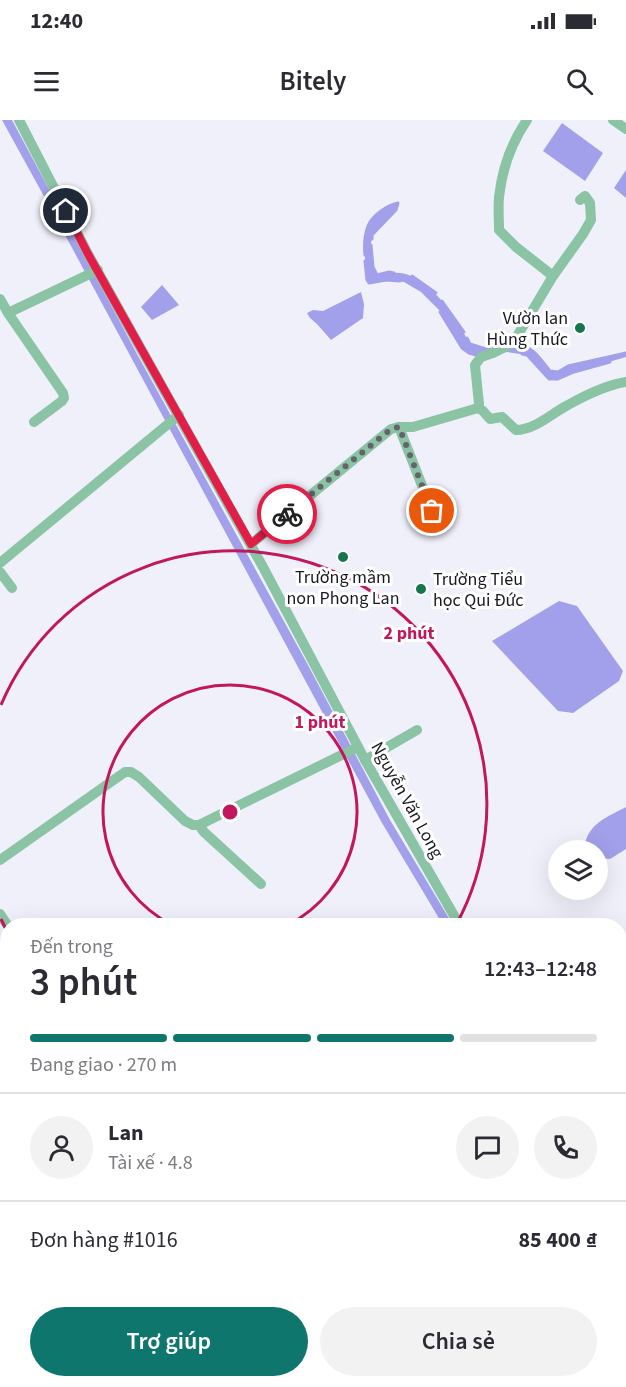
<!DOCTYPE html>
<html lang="vi">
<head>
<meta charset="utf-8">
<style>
	body { margin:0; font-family:"Source Sans 3",sans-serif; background:#f2f2f3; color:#2b2b33; height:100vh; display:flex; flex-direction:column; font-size:22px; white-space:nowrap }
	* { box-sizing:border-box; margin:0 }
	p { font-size:20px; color:#7c7c81 }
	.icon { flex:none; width:33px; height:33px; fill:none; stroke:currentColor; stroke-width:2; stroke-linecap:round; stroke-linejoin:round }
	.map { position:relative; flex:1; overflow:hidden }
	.details { position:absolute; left:0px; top:798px; width:627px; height:470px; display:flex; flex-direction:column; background:#fff; border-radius:24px 24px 0 0; box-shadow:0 6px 24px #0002 }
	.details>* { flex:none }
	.buttons { position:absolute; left:548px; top:720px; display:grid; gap:12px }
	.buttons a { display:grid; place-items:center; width:60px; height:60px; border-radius:50%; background:#fff; box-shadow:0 6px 24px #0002; font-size:30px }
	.pin { position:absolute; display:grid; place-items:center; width:51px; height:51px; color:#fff; margin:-26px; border:3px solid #fff; border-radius:50%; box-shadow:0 2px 6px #0007 }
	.courier { position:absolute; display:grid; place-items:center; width:60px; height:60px; margin:-30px; border:4px solid #e11d48; border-radius:50%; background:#fff; color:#222; box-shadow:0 2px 8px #0007 }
	.summary em { font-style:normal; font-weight:600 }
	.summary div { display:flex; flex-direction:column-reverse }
	.summary { display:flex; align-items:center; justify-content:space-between; height:102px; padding:0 30px }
	h1 { font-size:39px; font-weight:600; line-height:45px }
	.bar { display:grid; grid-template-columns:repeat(4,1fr); gap:9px 6px; align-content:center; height:72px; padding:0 30px }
	.bar i { height:8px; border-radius:4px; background:#e1e1e2 }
	.bar .current { background:#0f766e }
	.bar p { grid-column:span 4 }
	.line { display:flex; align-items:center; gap:15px; padding:0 30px; border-top:2px solid #e1e1e2 }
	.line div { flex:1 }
	.round { display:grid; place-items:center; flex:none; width:63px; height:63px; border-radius:32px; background:#f2f2f3 }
	.primary-button { display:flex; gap:12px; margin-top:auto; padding:12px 30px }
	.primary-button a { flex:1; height:69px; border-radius:36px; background:#0f766e; color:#fff; font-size:24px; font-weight:600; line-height:69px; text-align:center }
	.primary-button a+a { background:#f2f2f3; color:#2b2b33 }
	.status { display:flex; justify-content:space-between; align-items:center; height:42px; padding:0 30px; background:#fff; direction:ltr }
	.status svg { height:16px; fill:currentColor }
	header { display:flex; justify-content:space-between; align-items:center; height:78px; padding:0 30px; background:#fff; font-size:27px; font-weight:600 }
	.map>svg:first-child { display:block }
</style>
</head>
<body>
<div class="status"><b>12:40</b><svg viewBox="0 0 49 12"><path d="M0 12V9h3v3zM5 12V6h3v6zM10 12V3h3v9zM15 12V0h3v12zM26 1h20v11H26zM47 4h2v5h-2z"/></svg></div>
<header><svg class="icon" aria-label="menu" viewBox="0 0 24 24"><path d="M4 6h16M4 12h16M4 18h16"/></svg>Bitely<svg class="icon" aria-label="search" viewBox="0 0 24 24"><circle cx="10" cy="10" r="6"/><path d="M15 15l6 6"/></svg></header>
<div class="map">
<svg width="626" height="1267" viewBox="0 0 626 1267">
	<rect width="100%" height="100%" fill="#f0f0fb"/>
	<!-- water -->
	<g fill="#a2a0ea">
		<polygon points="2,0 12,0 136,232 308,545 390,700 453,805 443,805 382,703 57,100"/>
		<polygon points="562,3 603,33 585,61 543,31"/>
		<polygon points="626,50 626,78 614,68"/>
		<path d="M398,83c-5,21 -30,21 -27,49 1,8 2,15 6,23 11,-2 24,-4 34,1 27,13 45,42 59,68l16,5 33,-6 6,3 12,8 13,18h8l10,-6 58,-13v4l-52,15 -16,7h-9l-22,-24 -20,-3 -23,4 -15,-3 -7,-5 -23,-38 -18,-18 -17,-10 -18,-2 -17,3 -2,-3c-2,-23 -8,-53 14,-68 6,-4 10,-8 17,-9z"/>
		<polygon points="162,165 179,185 152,200 141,187"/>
		<polygon points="361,172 364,184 363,198 331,220 317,204 310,198 307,193 313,190 323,191"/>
		<polygon points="559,481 577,486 623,551 619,561 573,593 558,591 492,521"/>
		<path d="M626,687v42l-16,10 -13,-1v-8h-8l-4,-6c4,-21 24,-28 41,-37z"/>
		<polygon points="0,1020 7,1042 7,1103 0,1091"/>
		<polygon points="560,1260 601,1260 601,1267 563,1267"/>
	</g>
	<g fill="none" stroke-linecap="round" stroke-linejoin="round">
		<!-- stream -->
		<g stroke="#a2a0ea" stroke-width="3">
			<polyline points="371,125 373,147 377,155 389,152 394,153"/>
			<path d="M365,135c-1,-9 0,-21 3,-29 4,-10 19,-21 30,-23l-2,7 -24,25v4"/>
			<polyline points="365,141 367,160 369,163 386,160 400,161"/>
			<polyline points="412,156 436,173"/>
			<polyline points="442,181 464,212"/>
			<polyline points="440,192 462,228 469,233 480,236"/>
			<polyline points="467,218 470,224 486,229 495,228"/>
			<path d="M516,224c16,1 25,16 34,27l8,1 10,-6 58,-13"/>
			<polyline points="522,234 527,235 549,259 558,259 574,252 610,242"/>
		</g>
		<!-- street -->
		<g stroke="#8bc4a4" stroke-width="10">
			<polyline points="19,0 88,134 263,447 365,640 460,806"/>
			<path d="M527,0c-15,22 -25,50 -28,77 -1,11 0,22 0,33l17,17 37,29"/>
			<polyline points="613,0 626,9"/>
			<polyline points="0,179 8,193 98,150"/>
			<polyline points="8,193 63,273 64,278 62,281 34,302"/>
			<path d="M478,288l5,3 7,8 12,-2 14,13c19,0 36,-17 52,-25 18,-10 38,-20 58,-23"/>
			<polyline points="399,307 432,391 445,385"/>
			<polyline points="251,424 391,309 399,307 413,307 478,288 479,284 475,245 481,237 493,233 513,223 553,156 583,114 591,100 590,83 585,76 580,80"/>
			<polyline points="0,443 179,295"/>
			<polyline points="0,452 12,468"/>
			<polyline points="365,640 417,610"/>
			<polyline points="199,705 204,712 261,764"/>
			<polyline points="0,740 125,652 131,652 139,657 185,701 193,705 199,705 358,627"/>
			<polyline points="0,794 8,806"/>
			<polyline points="0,927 8,925"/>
			<polyline points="620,996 626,1001"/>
			<polyline points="620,1109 626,1119"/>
			<polyline points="620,1141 626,1139"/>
			<polyline points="48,1260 49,1267"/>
			<polyline points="319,1260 320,1267"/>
			<polyline points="443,1260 447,1267"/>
			<polyline points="375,1267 400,1260"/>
		</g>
	</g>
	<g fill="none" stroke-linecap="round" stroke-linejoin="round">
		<!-- done -->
		<polyline stroke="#64646d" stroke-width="6" stroke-dasharray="0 10.8" points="287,394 391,309 399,307 432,391"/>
		<!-- route -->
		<polyline stroke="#e11d48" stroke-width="8" points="66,91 88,134 251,424 287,394"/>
	</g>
	<!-- distance rings -->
	<g fill="none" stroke="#c2185b" stroke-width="3">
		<path d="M172 805A127 127 0 1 1 288 805"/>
		<path d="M7 811A253 253 0 0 1 1 799M1 585A253 253 0 1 1 456 805"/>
	</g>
	<!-- markers -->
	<g fill="#14764d" stroke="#fff" stroke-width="2">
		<circle cx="580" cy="208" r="6"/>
		<circle cx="343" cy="437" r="6"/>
		<circle cx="421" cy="469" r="6"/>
	</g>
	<g text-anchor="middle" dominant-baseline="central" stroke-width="6" stroke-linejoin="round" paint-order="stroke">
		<!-- poi labels -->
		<g font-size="18" fill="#181821" stroke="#fff" text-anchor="end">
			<text x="568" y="198">Vườn lan<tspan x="568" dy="21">Hùng Thức</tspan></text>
			<text x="343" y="457" text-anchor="middle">Trường mầm<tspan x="343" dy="21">non Phong Lan</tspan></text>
			<text x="433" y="459" text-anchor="start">Trường Tiểu<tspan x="433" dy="21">học Qui Đức</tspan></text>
		</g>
		<!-- street labels -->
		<g font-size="18" fill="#181821" stroke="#fff">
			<text transform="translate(407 680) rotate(61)">Nguyễn Văn Long</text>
		</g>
	</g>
	<circle cx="230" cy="692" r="9" fill="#c2185b" stroke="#fff" stroke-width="3"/>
	<g font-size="18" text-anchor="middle" font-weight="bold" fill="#c2185b" stroke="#fff" stroke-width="6" stroke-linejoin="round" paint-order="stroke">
		<text x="409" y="519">2 phút</text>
		<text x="320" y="608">1 phút</text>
	</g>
</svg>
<div class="buttons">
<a><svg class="icon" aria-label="layers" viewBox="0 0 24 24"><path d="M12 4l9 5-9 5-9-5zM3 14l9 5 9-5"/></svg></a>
</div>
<div class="pin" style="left:432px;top:391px;background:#ea580c"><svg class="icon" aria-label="bag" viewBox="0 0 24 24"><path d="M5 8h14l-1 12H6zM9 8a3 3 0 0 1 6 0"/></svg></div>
<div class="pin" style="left:66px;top:91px;background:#1f2937"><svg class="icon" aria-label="home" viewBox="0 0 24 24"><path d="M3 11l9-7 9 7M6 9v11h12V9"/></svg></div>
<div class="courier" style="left:287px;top:394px"><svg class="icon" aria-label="bike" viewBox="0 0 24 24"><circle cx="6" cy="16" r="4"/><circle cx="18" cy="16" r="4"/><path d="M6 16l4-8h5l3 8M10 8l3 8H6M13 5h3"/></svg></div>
<section class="details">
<div class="summary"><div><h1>3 phút</h1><p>Đến trong</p></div><em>12:43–12:48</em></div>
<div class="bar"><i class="current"></i><i class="current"></i><i class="current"></i><i></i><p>Đang giao · 270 m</p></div>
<div class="line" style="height:108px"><a class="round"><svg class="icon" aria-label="person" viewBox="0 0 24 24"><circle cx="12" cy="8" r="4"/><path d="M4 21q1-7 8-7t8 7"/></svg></a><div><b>Lan</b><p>Tài xế · 4.8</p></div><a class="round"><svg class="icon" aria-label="chat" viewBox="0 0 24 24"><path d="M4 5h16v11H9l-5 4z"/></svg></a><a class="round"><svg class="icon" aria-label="phone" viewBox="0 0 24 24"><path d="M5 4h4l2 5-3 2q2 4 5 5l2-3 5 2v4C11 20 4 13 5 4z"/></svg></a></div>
<div class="line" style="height:78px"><div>Đơn hàng #1016</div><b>85 400 ₫</b></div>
<div class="primary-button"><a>Trợ giúp</a><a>Chia sẻ</a></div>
</section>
</div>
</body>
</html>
